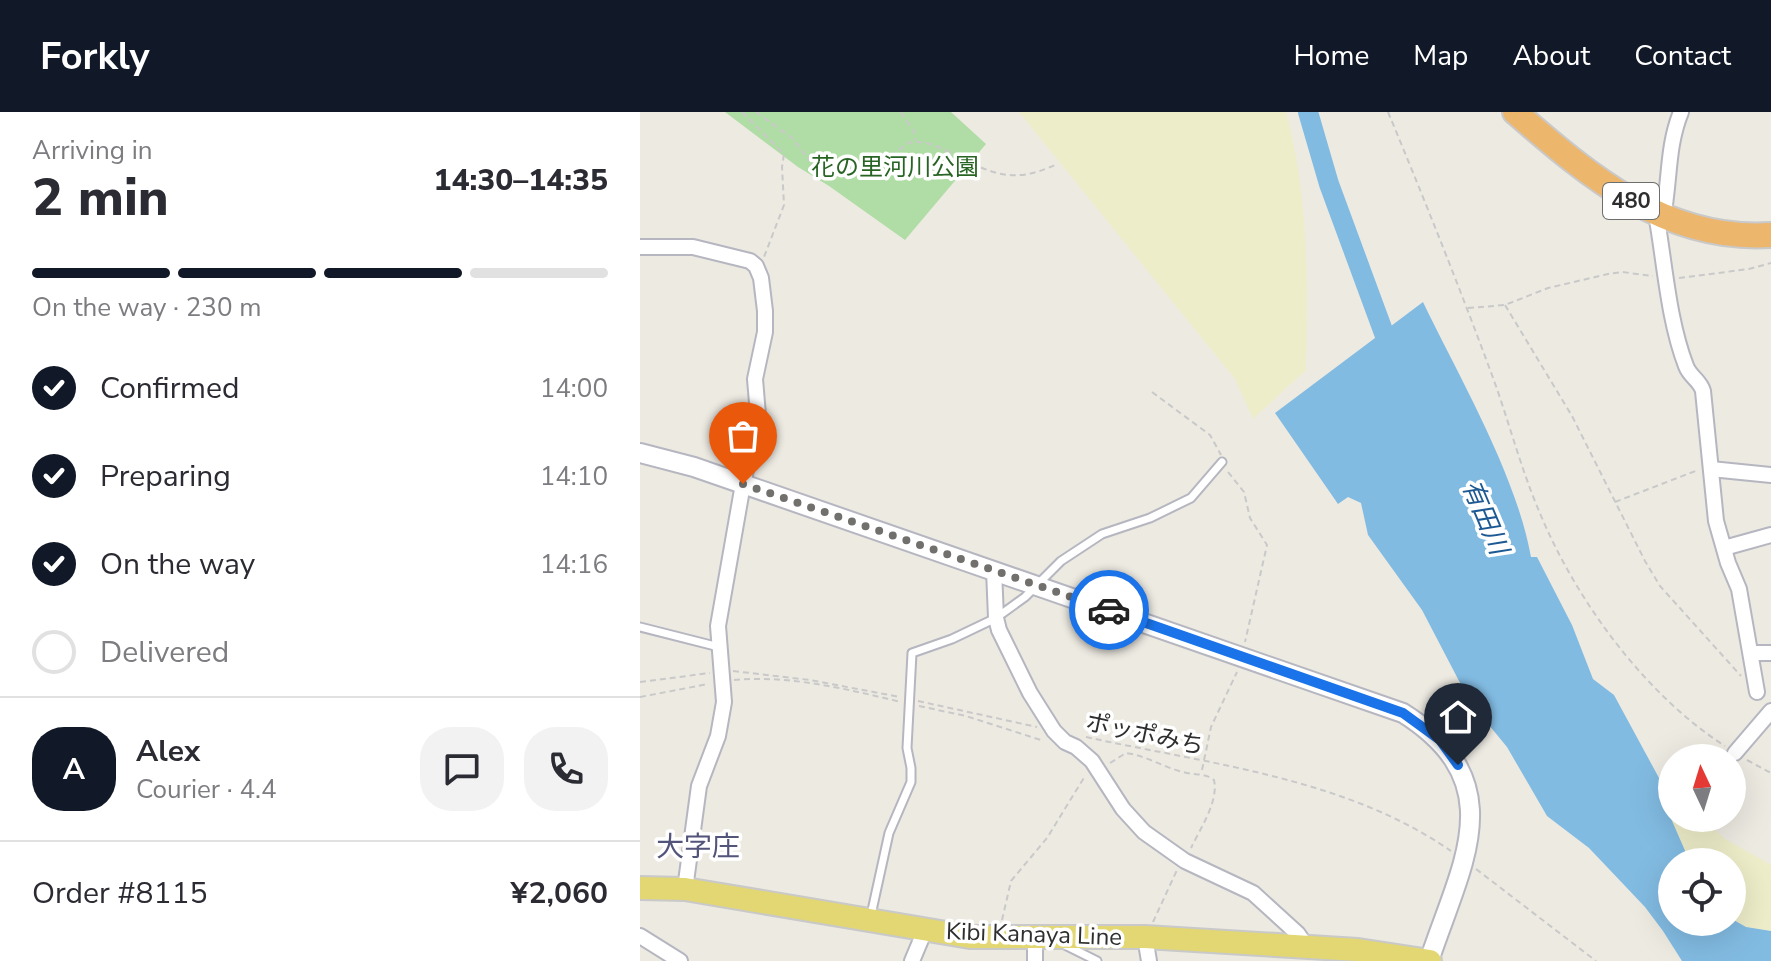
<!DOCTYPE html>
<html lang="en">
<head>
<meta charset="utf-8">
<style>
	body { margin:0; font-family:"Nunito Sans","Noto Sans JP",sans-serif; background:#f2f2f3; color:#2b2b33; height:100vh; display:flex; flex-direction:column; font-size:30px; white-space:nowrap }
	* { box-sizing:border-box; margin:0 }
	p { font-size:26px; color:#7c7c81 }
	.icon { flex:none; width:44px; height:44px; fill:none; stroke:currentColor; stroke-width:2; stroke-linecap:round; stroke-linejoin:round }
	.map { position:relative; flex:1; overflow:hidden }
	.sheet { display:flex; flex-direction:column; background:#fff; width:640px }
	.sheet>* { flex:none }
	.needle { width:52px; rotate:356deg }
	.buttons { position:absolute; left:1018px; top:632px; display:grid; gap:16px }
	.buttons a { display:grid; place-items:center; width:88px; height:88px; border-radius:50%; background:#fff; box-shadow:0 8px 32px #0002; font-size:40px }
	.pin { position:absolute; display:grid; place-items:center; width:68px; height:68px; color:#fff; margin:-82px -34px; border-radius:50% 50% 50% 0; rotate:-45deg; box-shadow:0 0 8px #0007 }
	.pin .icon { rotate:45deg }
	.courier { position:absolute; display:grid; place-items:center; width:80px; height:80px; margin:-40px; border:6px solid #1a73e8; border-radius:50%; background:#fff; color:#222; box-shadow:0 2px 10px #0007 }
	.headline em { font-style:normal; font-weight:800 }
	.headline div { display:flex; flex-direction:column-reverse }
	.headline { display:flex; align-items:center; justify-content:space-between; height:136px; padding:0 32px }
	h1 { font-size:52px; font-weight:800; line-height:60px }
	.bar { display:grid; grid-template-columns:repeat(4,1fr); gap:12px 8px; align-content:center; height:96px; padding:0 32px }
	.bar i { height:10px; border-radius:6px; background:#e1e1e2 }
	.bar .on { background:#111827 }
	.bar p { grid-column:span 4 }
	.line { display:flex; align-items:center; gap:20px; padding:0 32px; border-top:2px solid #e1e1e2 }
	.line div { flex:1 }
	.round { display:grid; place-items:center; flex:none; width:84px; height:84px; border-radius:32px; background:#f2f2f3 }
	ol { padding:0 32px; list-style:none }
	li { display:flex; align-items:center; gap:24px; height:88px }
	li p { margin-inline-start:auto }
	li .icon { padding:8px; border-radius:50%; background:#111827; color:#fff; stroke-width:4 }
	li:last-child { color:#7c7c81 }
	li i { width:44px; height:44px; border:4px solid #e1e1e2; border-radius:50% }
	header { display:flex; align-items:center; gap:48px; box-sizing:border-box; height:112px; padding:0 40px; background:#111827; color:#fff }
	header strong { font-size:38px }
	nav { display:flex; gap:44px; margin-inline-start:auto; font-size:28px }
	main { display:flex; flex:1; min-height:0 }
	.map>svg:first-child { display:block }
</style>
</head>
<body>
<header>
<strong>Forkly</strong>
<nav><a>Home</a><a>Map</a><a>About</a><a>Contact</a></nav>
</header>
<main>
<section class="sheet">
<div class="headline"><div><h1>2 min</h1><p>Arriving in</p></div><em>14:30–14:35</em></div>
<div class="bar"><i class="on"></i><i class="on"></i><i class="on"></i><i></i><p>On the way · 230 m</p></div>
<ol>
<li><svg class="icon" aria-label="check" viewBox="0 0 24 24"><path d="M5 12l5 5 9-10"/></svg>Confirmed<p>14:00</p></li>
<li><svg class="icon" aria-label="check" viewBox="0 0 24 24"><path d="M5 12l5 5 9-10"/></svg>Preparing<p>14:10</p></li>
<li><svg class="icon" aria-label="check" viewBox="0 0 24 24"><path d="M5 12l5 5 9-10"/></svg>On the way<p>14:16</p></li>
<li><i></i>Delivered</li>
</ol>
<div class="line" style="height:144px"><b class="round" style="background:#111827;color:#fff">A</b><div><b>Alex</b><p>Courier · 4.4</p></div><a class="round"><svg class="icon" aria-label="chat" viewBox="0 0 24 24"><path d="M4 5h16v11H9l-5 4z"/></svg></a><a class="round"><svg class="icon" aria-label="phone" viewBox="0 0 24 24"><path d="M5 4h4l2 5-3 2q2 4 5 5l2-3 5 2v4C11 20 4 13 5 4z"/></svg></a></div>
<div class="line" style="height:104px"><div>Order #8115</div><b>¥2,060</b></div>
</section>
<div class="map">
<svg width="1131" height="849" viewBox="0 0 1131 849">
	<rect width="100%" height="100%" fill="#edeae2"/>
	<!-- green -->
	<polygon fill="#b0dda5" points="85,0 311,0 346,32 265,128 189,74 158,55"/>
	<!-- sand -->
	<g fill="#eeedc9">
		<path d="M379,0h267c23,84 22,172 20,258l-53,49 -18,-40z"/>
		<polygon points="1025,677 1032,682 1032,706 1060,706 1085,727 1131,753 1131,819 1106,815 1092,807 1092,750 1050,750 1029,702"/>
	</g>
	<!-- water -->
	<path fill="#82bbe2" d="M783,190c37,77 93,172 108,255h6l35,68 21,54 21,16 51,94 4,25 21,48h-18v60h60v-3l14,8 25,4v30h-89l-19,-30 -18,-24 -56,-59 -42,-32 -40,-69 -37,-45 -48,-92 -54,-75 -7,-32 -13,-6 -10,7 -63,-91z"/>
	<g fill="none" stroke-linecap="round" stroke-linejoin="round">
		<!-- river -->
		<polyline stroke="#82bbe2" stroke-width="20" points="668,0 689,72 752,243"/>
		<!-- lane casing -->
		<g stroke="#b5b6c0" stroke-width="11">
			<g id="lane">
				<polyline points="0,515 79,535"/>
				<polyline points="231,803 249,721 271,670 271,656 267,636 272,541 312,527 356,506 385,485 421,449 462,422 510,406 551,386 582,350"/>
				<polyline points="423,832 457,849"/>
			</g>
		</g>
		<!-- street casing -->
		<g stroke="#b5b6c0" stroke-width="18">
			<g id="street">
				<path d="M1016,102c9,50 12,105 30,152 4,11 14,14 17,25l13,130 12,42 11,26 18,103"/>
				<path d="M1023,105c7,-36 4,-71 18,-105"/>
				<polyline points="0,135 53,135 110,149 116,154 121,166 125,199 125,220 115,267 118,303 103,372 78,514 84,590 78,624 59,674 45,777"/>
				<polyline points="1071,357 1131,363"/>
				<polyline points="1084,436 1131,423"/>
				<polyline points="354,458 356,506 359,518 390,581 414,619 425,630 436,635 452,649 483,697 504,720 545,749 613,781 658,822 667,835"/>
				<polyline points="1111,541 1131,541"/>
				<polyline points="1095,641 1131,599"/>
				<polyline points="0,824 40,849"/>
				<polyline points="395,825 395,849"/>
				<polyline points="505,825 509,849"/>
				<polyline points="272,849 285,818"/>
			</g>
		</g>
		<!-- secondary casing -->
		<g stroke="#b5b6c0" stroke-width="22">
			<path id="secondary" d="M0,341l54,14 709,246c111,70 58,151 26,248"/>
		</g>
		<!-- primary casing -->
		<g stroke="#c9c9c9" stroke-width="26">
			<polyline id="primary" points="0,776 45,777 330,825 505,825 718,838 790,849"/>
		</g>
		<!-- highway casing -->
		<g stroke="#c9c9c9" stroke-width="28">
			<path id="highway" d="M875,0c74,64 151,130 256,123"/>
		</g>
		<!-- path -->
		<g stroke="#c9c9c9" stroke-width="2" stroke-dasharray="6 4" stroke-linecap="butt">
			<polyline points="102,0 144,42 142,55 144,93 124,145"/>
			<path d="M116,0l36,26 18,23 12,7 36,2 17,-3 33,-24c14,-3 24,1 37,7 43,21 64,37 112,14"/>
			<polyline points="261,0 274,20 275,28"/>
			<path d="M748,0c35,84 69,169 101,255 18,47 30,97 50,144 36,88 106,184 186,235"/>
			<polyline points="1039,166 1109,157 1131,151"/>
			<polyline points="865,193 932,304 1005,449 1020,474 1101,564"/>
			<polyline points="828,196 865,193 908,176 968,162 982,160 1013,164"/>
			<polyline points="512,280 570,323 581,343"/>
			<polyline points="588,360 604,380 610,406 627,433 605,530"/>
			<polyline points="975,390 1058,358"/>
			<polyline points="93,559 170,568 260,585"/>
			<path d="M94,568c57,-5 112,9 167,22"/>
			<polyline points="0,570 70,561"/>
			<polyline points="0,585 68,572"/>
			<polyline points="278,589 397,615"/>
			<polyline points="279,594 326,604 404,629"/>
			<path d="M446,625c123,27 260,41 365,114"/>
			<polyline points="1107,648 1131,661"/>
			<path d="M470,651l16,-10c21,3 37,14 57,19 12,4 20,0 31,8 5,21 -14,49 -23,68"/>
			<polyline points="562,658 571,615 597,560"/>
			<polyline points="836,757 956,849"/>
			<polyline points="362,808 371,769 407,726 445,664"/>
			<polyline points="513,810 537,758"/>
		</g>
		<!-- lane -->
		<use href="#lane" stroke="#fff" stroke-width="7"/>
		<!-- street -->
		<use href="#street" stroke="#fff" stroke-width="14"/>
		<!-- secondary -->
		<use href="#secondary" stroke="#fff" stroke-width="18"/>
		<!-- primary -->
		<use href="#primary" stroke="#e2d772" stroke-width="22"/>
		<!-- highway -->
		<use href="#highway" stroke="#edb66d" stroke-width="24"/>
	</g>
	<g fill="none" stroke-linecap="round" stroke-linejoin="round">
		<!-- done -->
		<polyline stroke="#71706d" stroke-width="8" stroke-dasharray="0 14.4" points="103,372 469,498"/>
		<!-- route -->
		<polyline stroke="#1a73e8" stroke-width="10" points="469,498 763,601 800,628 818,653"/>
	</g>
	<g text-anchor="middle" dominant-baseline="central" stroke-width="7" stroke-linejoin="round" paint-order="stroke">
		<!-- shield labels -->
		<rect fill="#fff" stroke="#6d6d6d" stroke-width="2" x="963" y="71" width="56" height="36" rx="6"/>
		<g font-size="22" font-weight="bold" fill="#2e2e2e">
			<text x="991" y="89">480</text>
		</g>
		<!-- park labels -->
		<g font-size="24" fill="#286424" stroke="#fff">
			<text x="255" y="55">花の里河川公園</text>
		</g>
		<!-- street labels -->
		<g font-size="24" fill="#2e2e2e" stroke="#fff">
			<text transform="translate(505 622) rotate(12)">ポッポみち</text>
			<text transform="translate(394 822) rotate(2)">Kibi Kanaya Line</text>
		</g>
		<!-- water labels -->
		<g font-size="26" font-style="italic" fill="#1d5992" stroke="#fff">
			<text transform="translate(845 405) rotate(67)">有田川</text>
		</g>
		<!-- quarter labels -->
		<g font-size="28" fill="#52547a" stroke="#fff">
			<text x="58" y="735">大字庄</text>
		</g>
	</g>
</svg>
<div class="buttons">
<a><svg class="needle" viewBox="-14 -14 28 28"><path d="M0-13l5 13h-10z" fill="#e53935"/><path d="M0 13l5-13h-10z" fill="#7c7c81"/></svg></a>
<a><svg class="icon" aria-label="locate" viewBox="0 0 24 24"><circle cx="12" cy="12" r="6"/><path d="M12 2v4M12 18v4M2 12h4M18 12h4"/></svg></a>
</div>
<div class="pin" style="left:103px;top:372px;background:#ea580c"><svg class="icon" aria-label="bag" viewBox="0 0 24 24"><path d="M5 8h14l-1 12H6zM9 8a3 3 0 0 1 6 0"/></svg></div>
<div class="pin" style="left:818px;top:653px;background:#1f2937"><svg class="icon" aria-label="home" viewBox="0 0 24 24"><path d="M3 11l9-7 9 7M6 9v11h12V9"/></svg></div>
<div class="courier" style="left:469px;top:498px"><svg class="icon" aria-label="car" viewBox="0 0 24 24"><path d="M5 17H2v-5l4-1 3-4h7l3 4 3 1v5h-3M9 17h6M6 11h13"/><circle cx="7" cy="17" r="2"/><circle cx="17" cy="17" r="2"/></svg></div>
</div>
</main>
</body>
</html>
